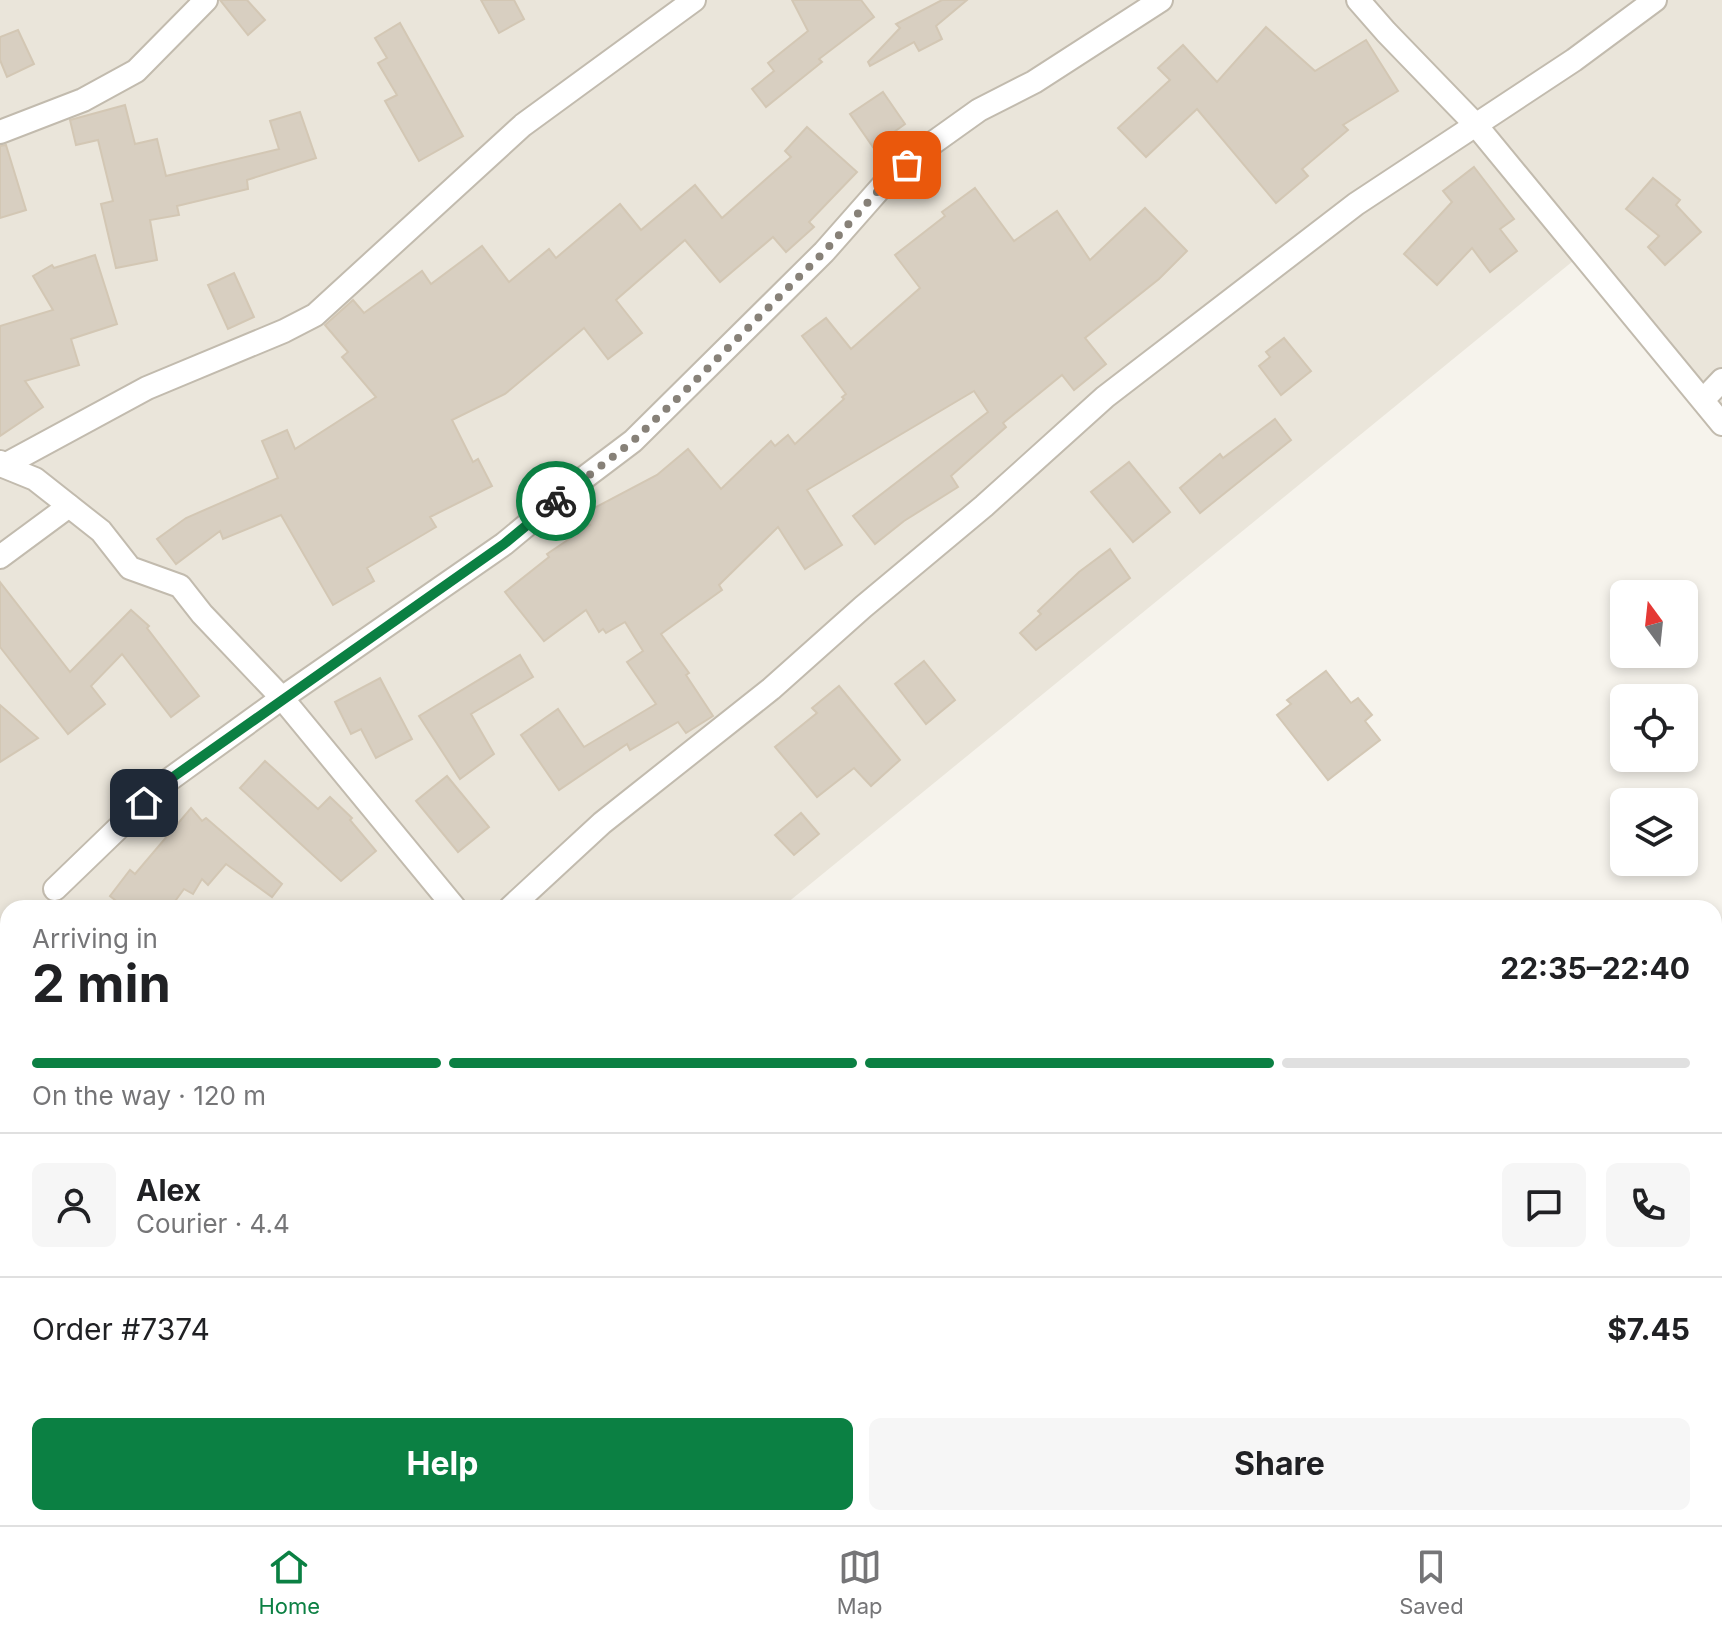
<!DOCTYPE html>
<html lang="en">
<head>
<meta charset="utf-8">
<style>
	body { margin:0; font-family:Inter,sans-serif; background:#f6f6f6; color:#202124; height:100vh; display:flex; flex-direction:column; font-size:30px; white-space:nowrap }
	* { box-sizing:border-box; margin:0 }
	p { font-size:26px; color:#757577 }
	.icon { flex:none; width:44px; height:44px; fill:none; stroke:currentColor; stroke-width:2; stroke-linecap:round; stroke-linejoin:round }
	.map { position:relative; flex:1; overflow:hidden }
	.side { position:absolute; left:0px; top:900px; width:1722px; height:626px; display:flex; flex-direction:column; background:#fff; border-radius:24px 24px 0 0; box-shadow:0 4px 12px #0003 }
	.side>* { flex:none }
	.needle { width:52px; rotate:345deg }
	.fabs { position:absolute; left:1610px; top:580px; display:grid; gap:16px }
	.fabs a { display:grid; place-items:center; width:88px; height:88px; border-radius:12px; background:#fff; box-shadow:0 4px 12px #0003; font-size:40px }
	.pin { position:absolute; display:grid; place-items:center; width:68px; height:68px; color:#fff; margin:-34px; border-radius:16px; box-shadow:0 4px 12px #0006 }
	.courier { position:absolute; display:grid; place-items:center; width:80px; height:80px; margin:-40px; border:6px solid #0b8043; border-radius:50%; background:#fff; color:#222; box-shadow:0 2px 10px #0007 }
	.headline em { font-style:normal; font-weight:700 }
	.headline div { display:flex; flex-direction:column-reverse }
	.headline { display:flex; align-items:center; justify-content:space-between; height:136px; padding:0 32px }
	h1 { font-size:52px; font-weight:700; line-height:60px }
	.bar { display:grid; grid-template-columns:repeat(4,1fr); gap:12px 8px; align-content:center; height:96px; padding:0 32px }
	.bar i { height:10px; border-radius:6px; background:#e0e0e0 }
	.bar .on { background:#0b8043 }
	.bar p { grid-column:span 4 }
	.line { display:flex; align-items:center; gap:20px; padding:0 32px; border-top:2px solid #e0e0e0 }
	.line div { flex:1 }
	.round { display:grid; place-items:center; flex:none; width:84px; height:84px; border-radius:12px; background:#f6f6f6 }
	.button { display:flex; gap:16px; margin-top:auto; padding:16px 32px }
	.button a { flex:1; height:92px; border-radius:12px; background:#0b8043; color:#fff; font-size:32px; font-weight:700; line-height:92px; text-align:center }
	.button a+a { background:#f6f6f6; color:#202124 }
	.menu { display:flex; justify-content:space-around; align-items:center; height:112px; border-top:2px solid #e0e0e0; background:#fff; font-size:22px; color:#757577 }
	.menu a { display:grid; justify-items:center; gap:4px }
	.menu .on { color:#0b8043 }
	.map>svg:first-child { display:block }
</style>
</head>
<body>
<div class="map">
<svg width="1722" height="1525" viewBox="0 0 1722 1525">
	<rect width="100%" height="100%" fill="#f6f3ec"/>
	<!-- residential -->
	<g fill="#eae5da">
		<polygon points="0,0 1722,0 1722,427 1589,248 781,908 8,908 8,1518 1015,1518 1021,1525 0,1525"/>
		<polygon points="1722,1299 1722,1525 1528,1525 1534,1518 1714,1518 1714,1308"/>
	</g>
	<!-- building -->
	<g fill="#d8cfc1" stroke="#d3c7b4" stroke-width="2">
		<polygon points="220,0 247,0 265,20 248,35"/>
		<polygon points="481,0 514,0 524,19 499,33"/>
		<polygon points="792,0 861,0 874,17 819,59 822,62 766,107 752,89 774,71 768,63 808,31"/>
		<polygon points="942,0 967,0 936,26 942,39 919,51 914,42 870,66 868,62 900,28 896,24"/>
		<polygon points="400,23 463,136 419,161 385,101 397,95 378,63 387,58 375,38"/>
		<polygon points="1266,27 1315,71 1366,40 1398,91 1343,125 1348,130 1302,169 1308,176 1276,203 1197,109 1146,157 1118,128 1170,80 1158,68 1183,45 1217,82"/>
		<polygon points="18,30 34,64 7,77 0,60 0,37"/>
		<polygon points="883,92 905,124 873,147 850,114"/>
		<polygon points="125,105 135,144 157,139 166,176 279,149 270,121 300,112 316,158 247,180 248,189 177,206 179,215 150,220 157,260 116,268 101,204 113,201 98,140 76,145 70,120"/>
		<polygon points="807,127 857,172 809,222 814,227 786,252 773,237 720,282 685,240 616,300 642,333 608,359 584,328 505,394 452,420 473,462 478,459 492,486 430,517 436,527 367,568 374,581 333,605 281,515 223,539 220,531 176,564 157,539 186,518 278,478 262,441 287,430 295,449 376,397 342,357 348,352 325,325 353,300 364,313 422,271 431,284 482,246 509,282 549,249 556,258 620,204 641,230 695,185 722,218 791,157 785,151"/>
		<polygon points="6,145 26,210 0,218 0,146"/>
		<polygon points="1474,167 1514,219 1500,229 1517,251 1490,272 1472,248 1437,285 1404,254 1452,202 1443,191"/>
		<polygon points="1653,178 1680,200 1676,205 1701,232 1665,265 1648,247 1659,236 1626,209"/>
		<polygon points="975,188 1014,241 1057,211 1090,260 1145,208 1187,251 1159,279 1085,338 1106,364 1074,390 1062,375 1003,423 1006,427 951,476 958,487 904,521 875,544 853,516 988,412 974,391 807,490 842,545 805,569 778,527 719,585 722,590 661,634 689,673 686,675 713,716 686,733 678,722 630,750 627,744 559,790 521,735 558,709 584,747 656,704 627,662 643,651 625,622 606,633 603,629 599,632 586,610 544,641 505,592 549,557 547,554 590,525 581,515 657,475 688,449 721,489 771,441 775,446 788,435 795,444 844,399 842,397 846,394 802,336 826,318 851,349 920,288 895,255 945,216 942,212"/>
		<polygon points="95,255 117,324 71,339 79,365 25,381 43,407 0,436 0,326 53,310 33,276 52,265 54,268"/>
		<polygon points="234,273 254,317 228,329 208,285"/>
		<polygon points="1284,338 1311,371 1281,395 1259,366 1270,357 1266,352"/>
		<polygon points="1275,419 1291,440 1200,513 1180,488 1220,454 1223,458"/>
		<polygon points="1129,462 1170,512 1133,542 1091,492"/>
		<polygon points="1110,549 1130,578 1036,650 1020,633 1041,614 1038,611 1079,572"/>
		<polygon points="0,582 70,672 131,610 149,626 147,628 199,696 171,717 122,654 91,686 105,704 68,734 0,647"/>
		<polygon points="520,655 533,677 471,714 494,754 460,779 419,716"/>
		<polygon points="924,661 955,700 926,724 895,684"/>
		<polygon points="1326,671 1351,703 1358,698 1372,715 1365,721 1380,740 1328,780 1277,715 1291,704 1287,700"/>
		<polygon points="380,678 412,739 376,758 361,729 351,734 335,702"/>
		<polygon points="839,686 900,760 871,786 854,768 817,797 775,747 817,713 812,708"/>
		<polygon points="0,705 38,738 0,762"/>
		<polygon points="265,761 318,809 330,797 352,818 350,820 376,851 341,881 240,788"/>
		<polygon points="447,776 489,827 458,852 416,801"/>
		<polygon points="191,808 202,821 206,818 282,884 272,897 226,864 208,885 202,879 193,894 184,889 170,908 125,908 110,896 130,870 135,874"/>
		<polygon points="801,813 819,834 794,855 775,835"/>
	</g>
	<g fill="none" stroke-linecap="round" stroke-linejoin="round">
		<!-- street casing -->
		<g stroke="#c2bbae" stroke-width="26">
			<g id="street">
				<polyline points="1358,0 1386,32 1475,124 1722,424"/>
				<polyline points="0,132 83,100 136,71 206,0"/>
				<polyline points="1703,400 1722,380"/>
				<polyline points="0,462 3,466 35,479 101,531 130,568 180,586 202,614 282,698 166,782 55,889"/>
				<polyline points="3,466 147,388 284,331 315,315 523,125 694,0"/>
				<polyline points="0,557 69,506"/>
				<polyline points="455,908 282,698 504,544 580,481 633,441 824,252 884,184 930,145 979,110 1034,82 1161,0"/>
				<polyline points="510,908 602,823 771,689 863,607 984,506 1105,397 1356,204 1574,60 1655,0"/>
				<polyline points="1714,1361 1722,1352"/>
				<polyline points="0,1426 8,1422"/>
				<polyline points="973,1518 980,1525"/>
				<polyline points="1692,1518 1699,1525"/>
				<polyline points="462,1525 479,1518"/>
				<polyline points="1574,1525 1580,1518"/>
			</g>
		</g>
		<!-- street -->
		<use href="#street" stroke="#fff" stroke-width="22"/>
	</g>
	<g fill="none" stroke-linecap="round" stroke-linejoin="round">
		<!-- done -->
		<polyline stroke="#878178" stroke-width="8" stroke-dasharray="0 14.4" points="556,501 633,441 684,392 824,252 884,184 907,165"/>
		<!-- route -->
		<polyline stroke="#0b8043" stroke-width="10" points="144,803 166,782 504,544 556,501"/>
	</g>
</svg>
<div class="fabs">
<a><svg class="needle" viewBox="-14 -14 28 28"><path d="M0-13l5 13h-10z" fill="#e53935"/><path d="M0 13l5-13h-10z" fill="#757577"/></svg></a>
<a><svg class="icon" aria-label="locate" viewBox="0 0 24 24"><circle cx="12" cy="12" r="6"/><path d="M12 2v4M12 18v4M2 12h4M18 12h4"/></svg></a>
<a><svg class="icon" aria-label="layers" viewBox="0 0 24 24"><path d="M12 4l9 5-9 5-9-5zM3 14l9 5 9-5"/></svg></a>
</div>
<div class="pin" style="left:907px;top:165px;background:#ea580c"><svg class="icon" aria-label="bag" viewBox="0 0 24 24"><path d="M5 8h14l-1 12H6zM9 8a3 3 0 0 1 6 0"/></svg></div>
<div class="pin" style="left:144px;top:803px;background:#1f2937"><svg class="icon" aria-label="home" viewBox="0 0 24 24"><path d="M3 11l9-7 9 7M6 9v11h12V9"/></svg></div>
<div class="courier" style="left:556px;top:501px"><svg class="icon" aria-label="bike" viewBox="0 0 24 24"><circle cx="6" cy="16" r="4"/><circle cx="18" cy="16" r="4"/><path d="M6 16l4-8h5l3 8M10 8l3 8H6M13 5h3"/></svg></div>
<section class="side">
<div class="headline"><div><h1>2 min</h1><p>Arriving in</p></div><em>22:35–22:40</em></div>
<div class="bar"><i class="on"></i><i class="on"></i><i class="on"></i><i></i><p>On the way · 120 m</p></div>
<div class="line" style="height:144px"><a class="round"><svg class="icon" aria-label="person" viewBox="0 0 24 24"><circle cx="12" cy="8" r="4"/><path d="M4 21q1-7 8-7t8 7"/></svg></a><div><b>Alex</b><p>Courier · 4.4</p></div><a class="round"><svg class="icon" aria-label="chat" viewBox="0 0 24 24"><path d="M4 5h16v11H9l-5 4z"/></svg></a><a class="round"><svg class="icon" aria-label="phone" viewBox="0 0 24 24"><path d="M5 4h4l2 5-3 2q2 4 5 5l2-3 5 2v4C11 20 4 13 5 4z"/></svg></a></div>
<div class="line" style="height:104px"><div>Order #7374</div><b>$7.45</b></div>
<div class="button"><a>Help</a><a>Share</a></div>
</section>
</div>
<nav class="menu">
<a class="on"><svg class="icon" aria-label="home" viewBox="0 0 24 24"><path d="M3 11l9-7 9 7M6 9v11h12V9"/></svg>Home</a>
<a><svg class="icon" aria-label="map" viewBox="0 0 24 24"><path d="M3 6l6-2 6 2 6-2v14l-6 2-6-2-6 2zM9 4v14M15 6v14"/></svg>Map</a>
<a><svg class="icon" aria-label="saved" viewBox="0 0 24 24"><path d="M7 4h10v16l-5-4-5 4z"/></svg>Saved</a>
</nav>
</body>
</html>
